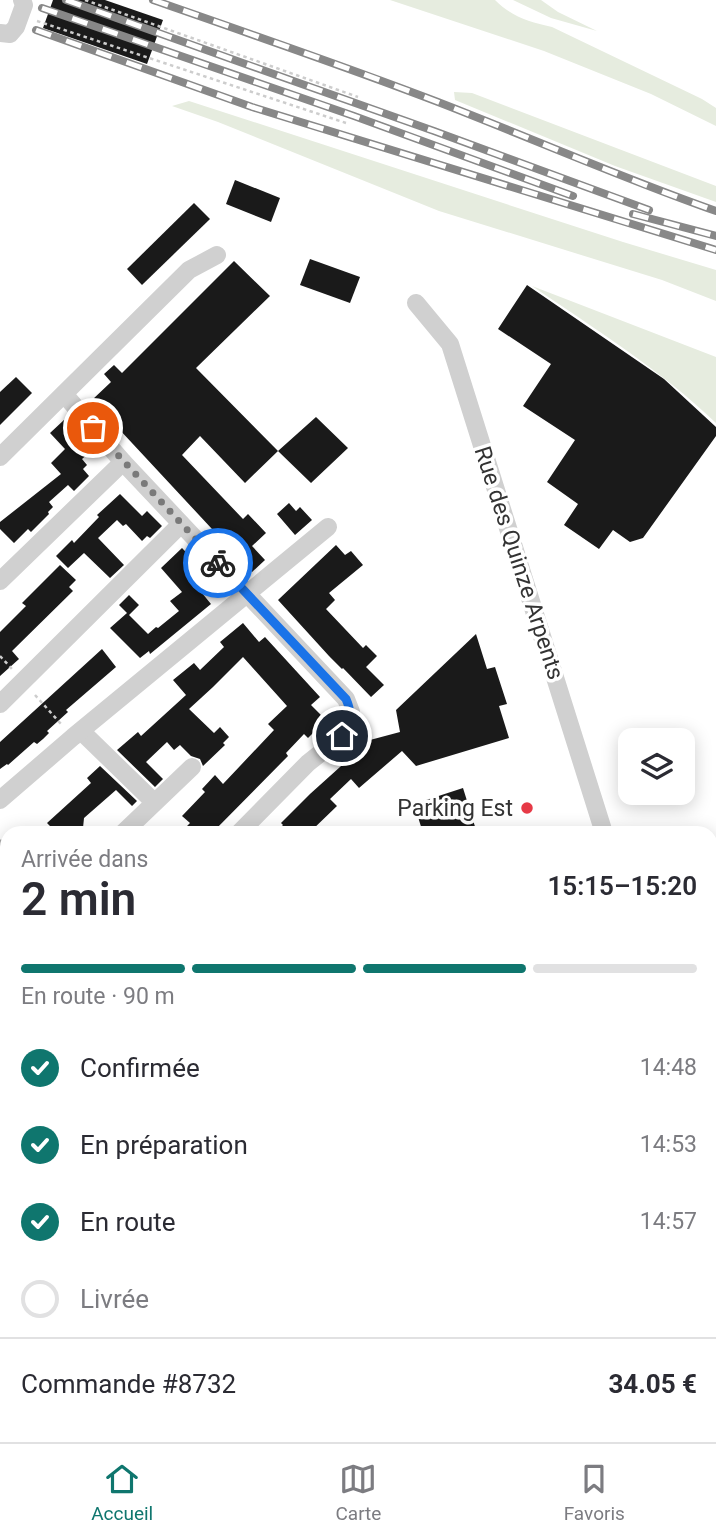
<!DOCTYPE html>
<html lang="fr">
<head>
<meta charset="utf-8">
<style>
	body { margin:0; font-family:Roboto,sans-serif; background:#f7f7f7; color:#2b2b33; height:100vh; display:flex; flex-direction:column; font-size:26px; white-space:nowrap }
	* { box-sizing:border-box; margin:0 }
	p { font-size:23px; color:#7c7c81 }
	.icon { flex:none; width:38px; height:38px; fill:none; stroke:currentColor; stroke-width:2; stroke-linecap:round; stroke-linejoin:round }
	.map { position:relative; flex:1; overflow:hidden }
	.panel { position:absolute; left:0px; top:826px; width:718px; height:616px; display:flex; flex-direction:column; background:#fff; border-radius:21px 21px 0 0; box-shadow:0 4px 18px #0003 }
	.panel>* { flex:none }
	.tools { position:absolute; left:618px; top:728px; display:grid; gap:14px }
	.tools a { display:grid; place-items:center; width:77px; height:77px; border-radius:14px; background:#fff; box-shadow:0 4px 18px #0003; font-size:35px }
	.pin { position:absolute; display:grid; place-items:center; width:60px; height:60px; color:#fff; margin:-30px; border:4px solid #fff; border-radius:50%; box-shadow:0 2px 7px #0007 }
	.courier { position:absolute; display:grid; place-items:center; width:70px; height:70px; margin:-35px; border:5px solid #1a73e8; border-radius:50%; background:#fff; color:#222; box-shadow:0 2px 9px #0007 }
	.overview em { font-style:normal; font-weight:600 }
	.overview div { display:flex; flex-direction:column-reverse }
	.overview { display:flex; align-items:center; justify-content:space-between; height:119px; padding:0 21px }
	h1 { font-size:46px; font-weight:600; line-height:52px }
	.bar { display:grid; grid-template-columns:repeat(4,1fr); gap:10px 7px; align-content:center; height:84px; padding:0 21px }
	.bar i { height:9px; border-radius:5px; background:#e1e1e2 }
	.bar .current { background:#0f766e }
	.bar p { grid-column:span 4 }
	.line { display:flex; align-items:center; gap:18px; padding:0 21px; border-top:2px solid #e1e1e2 }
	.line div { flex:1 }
	ol { padding:0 21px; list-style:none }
	li { display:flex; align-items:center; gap:21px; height:77px }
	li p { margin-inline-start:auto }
	li .icon { padding:7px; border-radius:50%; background:#0f766e; color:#fff; stroke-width:4 }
	li:last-child { color:#7c7c81 }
	li i { width:38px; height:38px; border:4px solid #e1e1e2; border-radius:50% }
	.tabs { display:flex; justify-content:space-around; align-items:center; height:98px; border-top:2px solid #e1e1e2; background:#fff; font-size:19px; color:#7c7c81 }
	.tabs a { display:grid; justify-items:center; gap:4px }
	.tabs .current { color:#0f766e }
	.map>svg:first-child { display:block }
</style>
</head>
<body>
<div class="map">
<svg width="716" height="1442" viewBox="0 0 716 1442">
	<rect width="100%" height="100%" fill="#fff"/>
	<!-- green -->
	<g fill="#e6ecdf">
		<path d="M390,0h105c17,17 34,22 57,27l150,72 14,9v18l-65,-32 -107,-43z"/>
		<polygon points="513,0 541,0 558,12 597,31 551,18"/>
		<polygon points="454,92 472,93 716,186 716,202 615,166 455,100"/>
		<polygon points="189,101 623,242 716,270 716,301 662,280 439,211 218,122 172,106"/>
		<path d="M532,286l184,71v66c-55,-53 -121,-94 -184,-137z"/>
		<polygon points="350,1435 460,1435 466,1442 356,1442"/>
	</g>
	<!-- building -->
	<g fill="#1a1a1a">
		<polygon points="53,0 105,0 163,20 147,64 43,28"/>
		<polygon points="235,180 280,198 271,222 226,204"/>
		<polygon points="194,203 210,219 142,285 127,269"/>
		<polygon points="310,259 360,277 350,303 300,285"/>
		<polygon points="234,261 270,296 196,368 278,451 316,417 348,448 311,483 278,451 245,483 200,436 182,455 243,519 248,514 266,533 252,546 265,560 252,572 92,400 111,382 104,374 114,365 122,373"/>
		<polygon points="527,285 664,379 716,427 716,436 643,538 630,542 613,530 599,549 564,525 578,504 547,482 575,440 523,406 551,364 498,329"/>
		<polygon points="16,377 32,393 0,425 0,392"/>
		<polygon points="64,420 82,439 80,441 90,452 82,459 87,465 83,469 89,476 74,491 68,485 49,502 53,507 48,512 49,514 31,532 28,529 14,543 0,529 0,522 61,474 51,463 65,449 50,433"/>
		<polygon points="120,494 142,516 147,511 162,526 150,538 147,536 142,541 126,524 123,526 117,520 98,538 124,565 110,578 84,553 68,568 56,556 72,540 74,543 99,517 97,515"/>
		<polygon points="289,503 296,511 300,507 312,520 295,535 277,514"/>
		<polygon points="336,545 345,555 351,551 363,565 329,593 335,600 326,609 363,648 366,645 377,656 366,667 384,685 371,697 343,668 342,669 329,656 278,600"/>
		<polygon points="182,548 210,577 197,587 211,604 150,654 149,651 140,658 110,628 127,613 119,605 129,595 139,605 129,615 148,634 156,627 158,628 179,611 170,601 182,592 161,568"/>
		<polygon points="60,565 76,580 69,587 73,591 12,651 19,659 0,676 0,632 26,606 22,603"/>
		<polygon points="243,623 259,642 265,637 320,697 311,705 326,720 308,738 304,734 286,753 288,756 212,833 180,833 190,823 182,816 205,792 202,789 215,775 223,784 274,730 268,724 287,706 243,657 213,687 189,709 214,733 220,727 229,737 223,743 225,745 203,766 200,759 191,756 180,745 174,750 167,742 146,762 163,779 155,787 117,750 138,732 141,736 186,695 173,680 194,663 200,670 224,647 220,642"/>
		<polygon points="476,634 487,669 495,667 507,704 499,706 509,738 416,766 402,751 359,788 351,779 330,799 337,806 309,833 275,833 283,825 281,823 310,794 370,740 400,732 396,710"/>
		<polygon points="102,649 116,667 66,710 68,712 47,731 49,733 43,739 37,744 34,742 8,765 7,764 0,769 0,742"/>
		<polygon points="100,766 137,801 132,806 116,790 84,818 83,828 78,833 57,833 47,823 91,783 87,778"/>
		<polygon points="463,788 477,833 423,833 414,804"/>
	</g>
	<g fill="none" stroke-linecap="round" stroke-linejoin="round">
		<!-- path -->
		<g stroke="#cdcdcd" stroke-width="2.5" stroke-dasharray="3.5 3.5" stroke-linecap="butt">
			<polyline points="85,0 358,97"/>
			<polyline points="37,21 346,123"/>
			<polyline points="0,656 12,669"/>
			<polyline points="35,695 61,724"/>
		</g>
		<!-- minor -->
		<g stroke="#d0d0d0" stroke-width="18">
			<polyline points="0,33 10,34 16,27 24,5 22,0"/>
			<polyline points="416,303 450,344 604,833"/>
			<polyline points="64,394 123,462 346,699 351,712 349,724 342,736 308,763 239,833"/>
			<polyline points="0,457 189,270 217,255"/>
			<polyline points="0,581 123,462"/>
			<polyline points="0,704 181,524"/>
			<polyline points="81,731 154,802"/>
			<polyline points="0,800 73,737 328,527"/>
			<polyline points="123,833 192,767"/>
			<polyline points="0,1043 7,1051"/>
			<polyline points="0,1108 7,1102"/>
			<polyline points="710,1170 716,1187"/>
			<polyline points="0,1209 7,1203"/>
			<polyline points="710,1360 716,1365"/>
			<polyline points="0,1387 7,1396"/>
			<polyline points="710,1402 716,1407"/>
			<polyline points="40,1435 45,1442"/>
			<polyline points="329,1435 335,1442"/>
		</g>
		<!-- major -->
		<g stroke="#ababab" stroke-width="23">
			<polyline points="0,851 7,859"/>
			<polyline points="481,1435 487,1442"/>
		</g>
		<!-- rail casing -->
		<g stroke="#888" stroke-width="8">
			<g id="rail">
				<polyline points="66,0 434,131 649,210"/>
				<path d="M153,0c95,33 191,66 285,102 93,36 184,76 278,109"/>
				<polyline points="42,8 354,116 573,196"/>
				<polyline points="36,30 252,107 716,250"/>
				<polyline points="633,214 716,236"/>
			</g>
		</g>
		<!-- rail -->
		<use href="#rail" stroke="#fff" stroke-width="5" stroke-dasharray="16" stroke-linecap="butt"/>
	</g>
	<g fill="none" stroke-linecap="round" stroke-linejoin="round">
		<!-- done -->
		<polyline stroke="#7a7a7a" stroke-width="7" stroke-dasharray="0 12.6" points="93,428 218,563"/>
		<!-- route -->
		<path stroke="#1a73e8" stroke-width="9" d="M218,563l128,136c7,16 4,22 -4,37"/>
	</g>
	<!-- markers -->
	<circle fill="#e63946" stroke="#fff" stroke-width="2.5" cx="527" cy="808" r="7"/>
	<g text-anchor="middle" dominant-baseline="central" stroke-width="7" stroke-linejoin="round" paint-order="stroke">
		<!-- street labels -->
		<g font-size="23" fill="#333" stroke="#fff">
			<text transform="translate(519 563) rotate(72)">Rue des Quinze Arpents</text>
		</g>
		<!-- poi labels -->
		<g font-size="23" fill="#333" stroke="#fff" text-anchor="end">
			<text x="513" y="808">Parking Est</text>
		</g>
	</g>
</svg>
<div class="tools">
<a><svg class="icon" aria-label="layers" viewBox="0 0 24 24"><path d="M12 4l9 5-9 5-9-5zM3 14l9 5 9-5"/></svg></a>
</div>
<div class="pin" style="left:93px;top:428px;background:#ea580c"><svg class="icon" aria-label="bag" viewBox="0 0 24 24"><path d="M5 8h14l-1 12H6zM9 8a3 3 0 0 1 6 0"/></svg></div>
<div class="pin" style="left:342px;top:736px;background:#1f2937"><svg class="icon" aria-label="home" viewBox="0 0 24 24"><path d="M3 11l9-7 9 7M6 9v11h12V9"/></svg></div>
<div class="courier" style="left:218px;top:563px"><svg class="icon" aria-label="bike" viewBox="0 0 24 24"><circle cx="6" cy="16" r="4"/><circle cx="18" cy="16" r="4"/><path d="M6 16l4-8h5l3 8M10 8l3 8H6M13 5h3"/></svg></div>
<section class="panel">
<div class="overview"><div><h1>2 min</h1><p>Arrivée dans</p></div><em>15:15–15:20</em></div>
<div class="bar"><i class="current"></i><i class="current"></i><i class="current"></i><i></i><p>En route · 90 m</p></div>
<ol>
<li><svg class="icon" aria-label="check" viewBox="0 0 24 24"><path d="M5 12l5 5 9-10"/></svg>Confirmée<p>14:48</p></li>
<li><svg class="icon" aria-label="check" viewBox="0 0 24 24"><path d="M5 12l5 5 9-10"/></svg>En préparation<p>14:53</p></li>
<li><svg class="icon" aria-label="check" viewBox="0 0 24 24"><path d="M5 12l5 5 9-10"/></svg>En route<p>14:57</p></li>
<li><i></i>Livrée</li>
</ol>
<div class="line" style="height:91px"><div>Commande #8732</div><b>34.05 €</b></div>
</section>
</div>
<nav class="tabs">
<a class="current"><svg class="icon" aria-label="home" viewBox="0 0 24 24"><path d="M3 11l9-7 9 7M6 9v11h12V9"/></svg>Accueil</a>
<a><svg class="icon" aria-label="map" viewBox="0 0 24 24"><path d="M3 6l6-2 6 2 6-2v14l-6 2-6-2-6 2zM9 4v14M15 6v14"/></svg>Carte</a>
<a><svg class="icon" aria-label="saved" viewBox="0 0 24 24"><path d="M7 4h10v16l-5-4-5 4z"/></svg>Favoris</a>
</nav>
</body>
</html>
